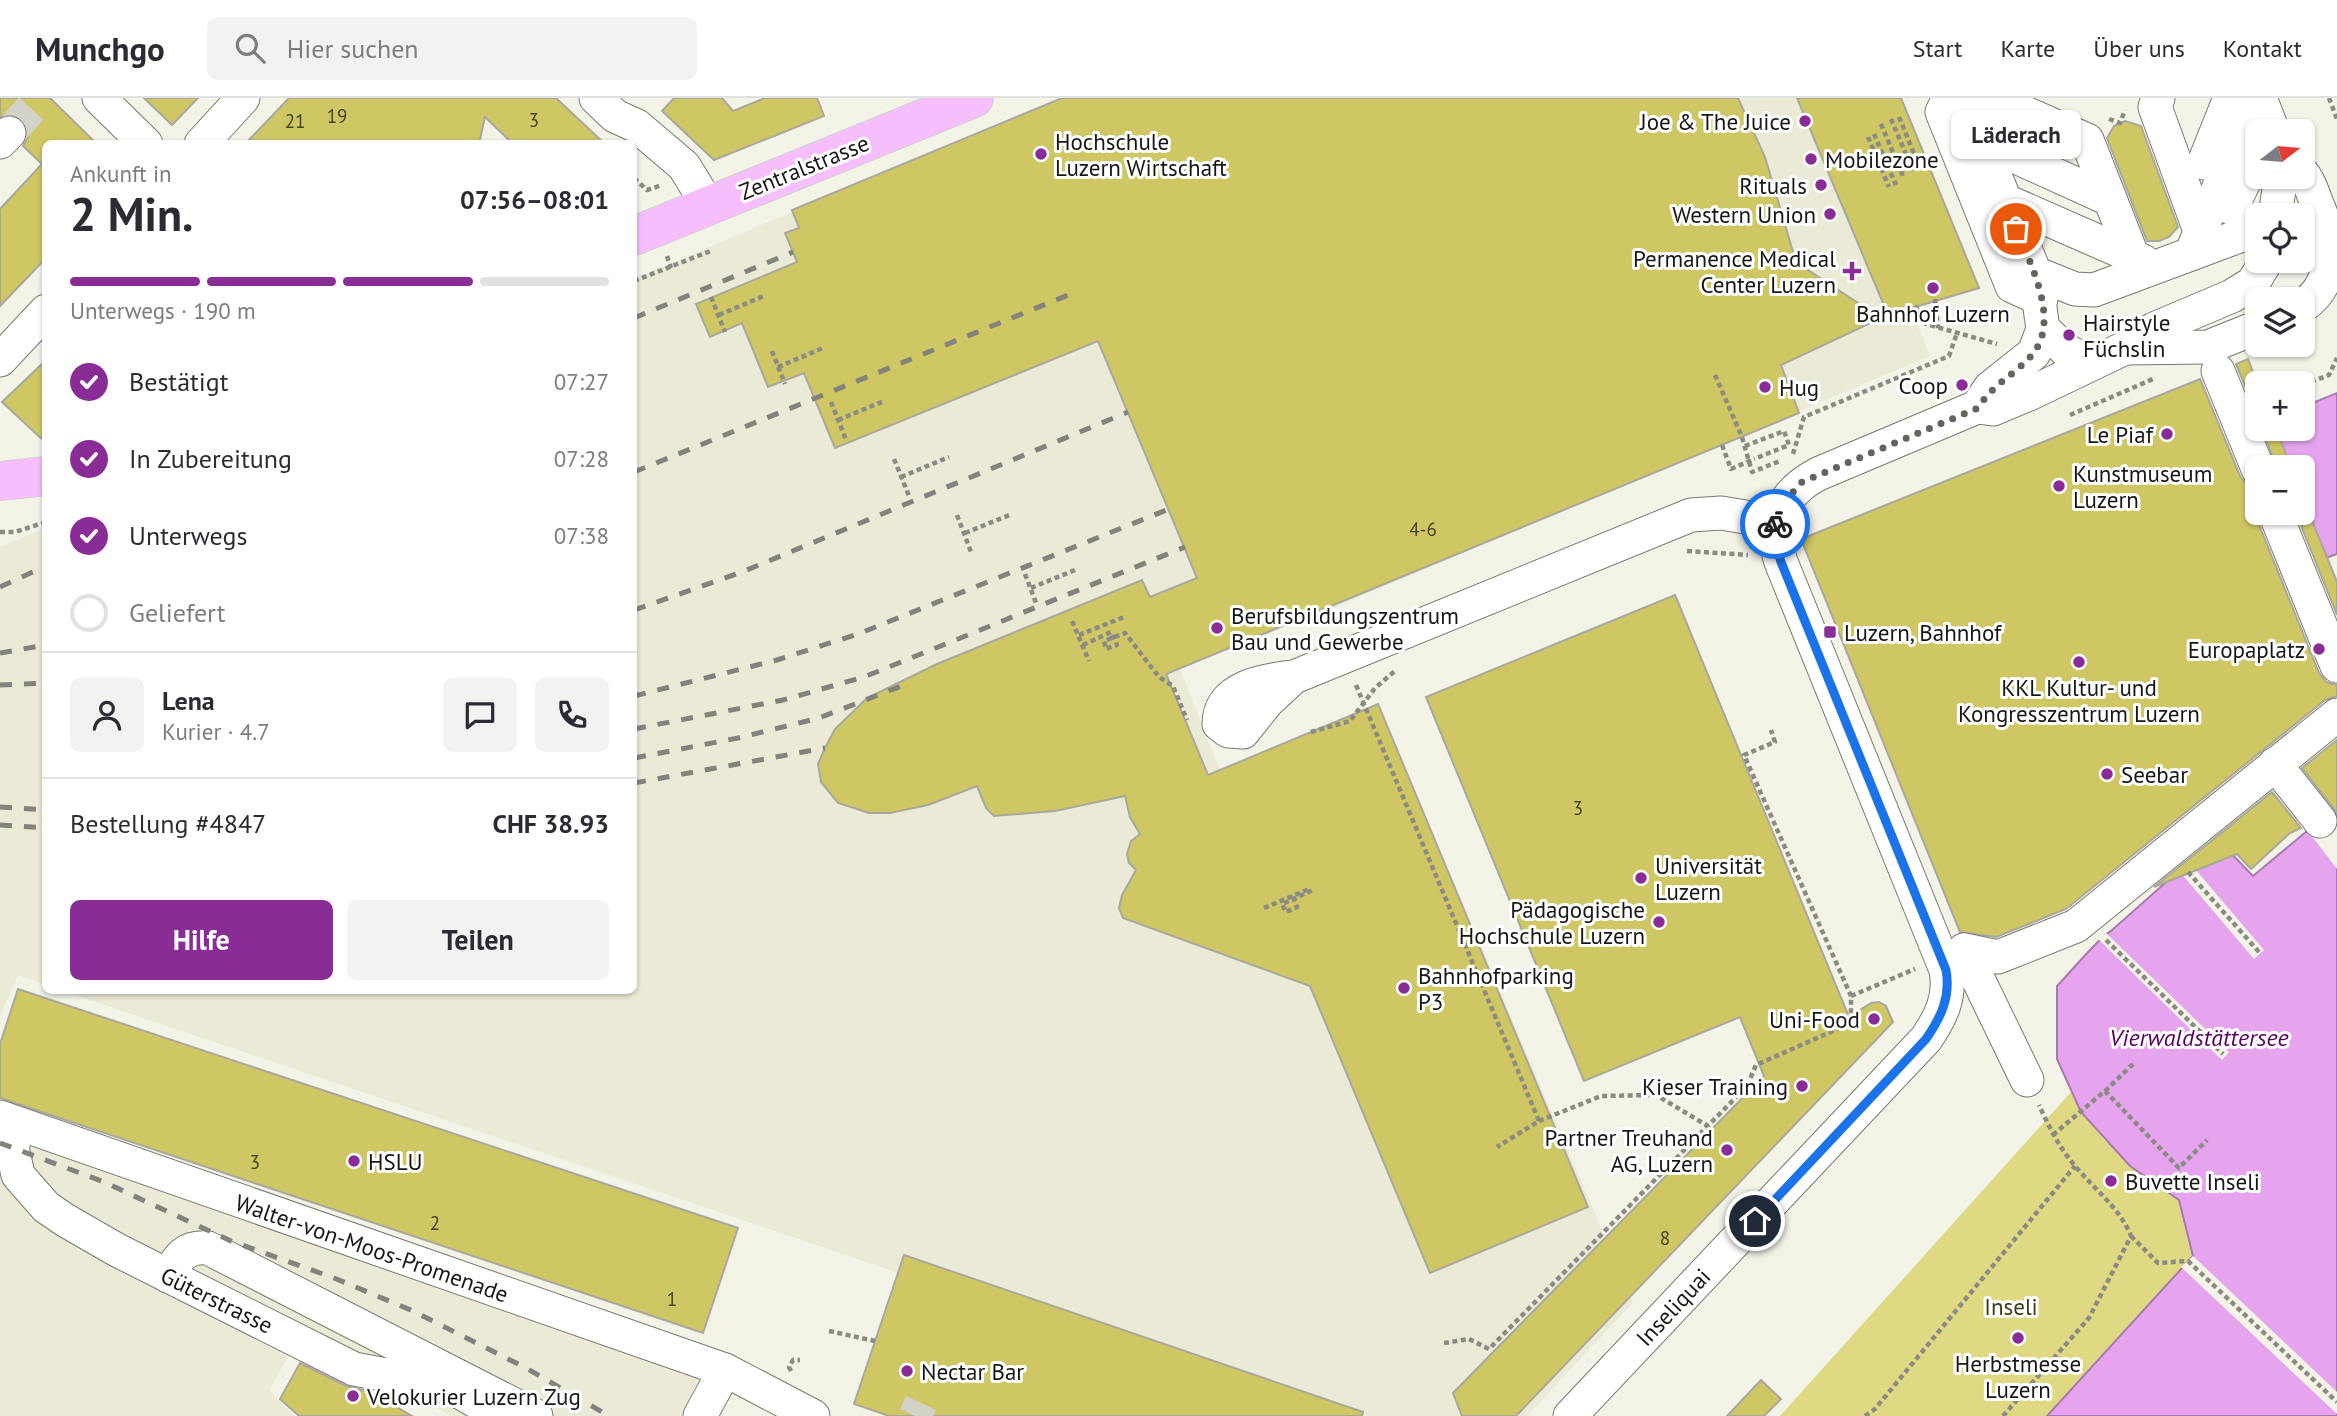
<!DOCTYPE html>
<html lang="de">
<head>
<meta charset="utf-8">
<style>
	body { margin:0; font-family:"PT Sans",sans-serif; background:#f2f2f3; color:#2b2b33; height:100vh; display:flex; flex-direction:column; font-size:26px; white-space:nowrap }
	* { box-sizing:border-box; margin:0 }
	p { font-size:23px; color:#7c7c81 }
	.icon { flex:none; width:38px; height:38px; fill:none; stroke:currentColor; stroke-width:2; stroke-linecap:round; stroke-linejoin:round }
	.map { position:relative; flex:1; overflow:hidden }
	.sheet { position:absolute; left:42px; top:42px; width:595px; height:854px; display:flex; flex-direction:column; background:#fff; border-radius:10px; box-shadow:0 2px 5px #0004 }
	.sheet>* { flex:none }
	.needle { width:46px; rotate:74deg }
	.tools { position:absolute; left:2245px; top:21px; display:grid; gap:14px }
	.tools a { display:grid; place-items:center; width:70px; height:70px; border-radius:10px; background:#fff; box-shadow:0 2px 5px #0004; font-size:35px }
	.pin { position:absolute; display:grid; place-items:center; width:60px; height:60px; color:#fff; margin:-30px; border:4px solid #fff; border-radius:50%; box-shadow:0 2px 7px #0007 }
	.courier { position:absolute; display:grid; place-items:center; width:70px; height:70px; margin:-35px; border:5px solid #1a73e8; border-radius:50%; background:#fff; color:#222; box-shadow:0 2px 9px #0007 }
	.bubble { position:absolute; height:49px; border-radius:10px; background:#fff; box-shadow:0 2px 5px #0004; font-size:23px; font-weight:800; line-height:49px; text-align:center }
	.summary em { font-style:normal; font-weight:800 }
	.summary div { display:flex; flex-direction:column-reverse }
	.summary { display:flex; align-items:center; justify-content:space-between; height:119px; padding:0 28px }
	h1 { font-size:46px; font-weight:800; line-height:52px }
	.bar { display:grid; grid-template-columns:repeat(4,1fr); gap:10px 7px; align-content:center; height:84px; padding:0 28px }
	.bar i { height:9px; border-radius:5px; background:#e1e1e2 }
	.bar .active { background:#8a2c96 }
	.bar p { grid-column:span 4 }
	.line { display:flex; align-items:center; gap:18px; padding:0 28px; border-top:2px solid #e1e1e2 }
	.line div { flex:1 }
	.round { display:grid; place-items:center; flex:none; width:74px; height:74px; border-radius:10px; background:#f2f2f3 }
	ol { padding:0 28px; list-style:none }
	li { display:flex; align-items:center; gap:21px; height:77px }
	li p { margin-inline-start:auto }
	li .icon { padding:7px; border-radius:50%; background:#8a2c96; color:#fff; stroke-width:4 }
	li:last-child { color:#7c7c81 }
	li i { width:38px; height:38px; border:4px solid #e1e1e2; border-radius:50% }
	.cta { display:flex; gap:14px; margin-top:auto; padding:14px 28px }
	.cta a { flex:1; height:80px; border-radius:10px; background:#8a2c96; color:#fff; font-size:28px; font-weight:800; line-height:80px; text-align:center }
	.cta a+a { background:#f2f2f3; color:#2b2b33 }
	header { display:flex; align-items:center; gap:42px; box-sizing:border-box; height:98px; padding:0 35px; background:#fff; border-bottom:2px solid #e1e1e2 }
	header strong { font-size:33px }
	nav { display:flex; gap:38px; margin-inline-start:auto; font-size:24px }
	.search { width:490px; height:63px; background:#f2f2f3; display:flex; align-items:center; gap:18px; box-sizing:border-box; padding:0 24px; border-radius:10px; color:#7c7c81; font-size:26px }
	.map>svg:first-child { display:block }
</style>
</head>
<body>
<header>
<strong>Munchgo</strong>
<div class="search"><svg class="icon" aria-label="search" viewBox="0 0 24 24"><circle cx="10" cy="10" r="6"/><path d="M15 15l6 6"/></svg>Hier suchen</div>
<nav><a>Start</a><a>Karte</a><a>Über uns</a><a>Kontakt</a></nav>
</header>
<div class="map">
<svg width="2337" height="1318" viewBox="0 0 2337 1318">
	<rect width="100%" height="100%" fill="#f4f3e8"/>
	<!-- built -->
	<g fill="#ebead7">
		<polygon points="1062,0 1826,0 1930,258 1335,509 1180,571 1220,672 1378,606 1633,1205 1527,1318 1311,1318 846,1157 63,893 634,892 634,181"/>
		<polygon points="45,430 45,886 18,877 0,918 0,449"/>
		<polygon points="0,1002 712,1264 688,1318 451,1318 315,1245 296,1245 269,1292 294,1318 0,1318"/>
	</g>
	<!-- green -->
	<path fill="#e0d983" d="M2071,994c23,47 65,78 108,108l14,56 -147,160h-266z"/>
	<!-- water -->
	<g fill="#e5a4ed" stroke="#a77aac" stroke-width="2">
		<polygon points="2337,295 2337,456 2318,463 2299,415 2303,415 2303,369 2281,369 2265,331 2303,331 2303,309"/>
		<path d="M2337,708v610h-290l146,-160 -14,-56 -49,-34 -49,-54 -24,-53v-73c12,-12 43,-50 54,-55l105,-93 37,38z"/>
	</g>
	<!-- pier -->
	<g fill="#f4f3e8">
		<polygon points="2329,715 2337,725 2337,771 2308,733"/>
		<polygon points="2190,765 2264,852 2254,861 2180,774"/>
		<polygon points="2106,835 2229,954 2222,962 2098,841"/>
		<polygon points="2193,1158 2337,1294 2337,1316 2181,1169"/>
	</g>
	<!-- building -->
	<g fill="#cfc664" stroke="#a9a89d" stroke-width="2">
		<polygon points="0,0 50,0 97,46 46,46 46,160 0,208 0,111 42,66 23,48 28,39 23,22 13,16 0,19"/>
		<polygon points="144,0 198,0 172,27"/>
		<polygon points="289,0 556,0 605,46 513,46 485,19 479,46 245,46"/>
		<polygon points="674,0 722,0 733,13 765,0 817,0 824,18 714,62 662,13"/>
		<polygon points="1062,0 1738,0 1765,59 1796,164 1881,220 1781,267 1799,315 1166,576 1208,677 1378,606 1588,1109 1430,1175 1310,888 1123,820 1119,810 1122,797 1136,772 1129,765 1127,756 1131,743 1140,736 1130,719 1125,698 1055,713 994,718 986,710 977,688 928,707 890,715 869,715 838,705 821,684 818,666 825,650 835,631 867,600 937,566 1142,482 1150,499 1197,480 1098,243 835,350 804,275 768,289 742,225 710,239 696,206 797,164 785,135 799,130 792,112"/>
		<polygon points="1797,0 1901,0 1979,190 1888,217"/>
		<polygon points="2125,23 2141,28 2178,129 2169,139 2159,143 2147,143 2107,40 2114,28"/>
		<polygon points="2248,261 2258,286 2258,319 2236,266"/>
		<polygon points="46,262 46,345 2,304"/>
		<polygon points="2200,281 2240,378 2247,387 2258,390 2257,422 2319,575 2326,584 2337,587 2337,598 2325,602 2066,811 1996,839 1960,834 1801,441"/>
		<polygon points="2262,331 2276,331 2291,369 2277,369"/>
		<polygon points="2296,415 2309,415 2337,484 2337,517"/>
		<polygon points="1675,497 1849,919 1871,905 1879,904 1886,908 1893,924 1516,1318 1462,1318 1453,1295 1764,978 1740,919 1584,983 1426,599"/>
		<polygon points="2337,642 2337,715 2302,670"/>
		<polygon points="2272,694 2301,730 2290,735 2251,771 2237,756 2154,789"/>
		<polygon points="18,891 738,1130 703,1235 0,1000 0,946"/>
		<polygon points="904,1157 1363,1314 1362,1318 889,1318 854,1306"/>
		<polygon points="300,1265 346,1288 371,1294 412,1318 299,1318 280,1301"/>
		<polygon points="1761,1282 1781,1301 1764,1318 1727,1318"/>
	</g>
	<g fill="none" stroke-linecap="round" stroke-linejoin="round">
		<!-- minor-tunnel -->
		<g stroke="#d3d2c8" stroke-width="33" stroke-dasharray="33 17" stroke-linecap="butt">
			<polyline points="9,35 41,0"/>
			<polyline points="915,1318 921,1305"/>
		</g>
		<!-- minor casing -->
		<g stroke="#7a796f" stroke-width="35">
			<g id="minor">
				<polyline points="99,0 146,46"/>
				<polyline points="596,0 615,18 637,28 684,68 708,107"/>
				<polyline points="1949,0 1942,14 2012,188 2041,201"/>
				<polyline points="1963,0 2035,175 2043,231 2067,253 2090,265"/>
				<polyline points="1991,0 2087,42 2132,157"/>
				<polyline points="2158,0 2155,9 2200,133"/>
				<polyline points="2260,0 2273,33"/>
				<polyline points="1981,43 2109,101"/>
				<polyline points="0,44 9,35"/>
				<polyline points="201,46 243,0"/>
				<polyline points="2204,65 2230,0"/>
				<path d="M2303,76c7,8 10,20 14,30 16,37 20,78 -14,102"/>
				<polyline points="2004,102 2143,163"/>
				<polyline points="2231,110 2258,56"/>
				<polyline points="2275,117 2281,79"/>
				<polyline points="2191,156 2256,0"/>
				<polyline points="2035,175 2075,191 2094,192 2250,134 2258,126"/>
				<polyline points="2125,250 2208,249 2258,229"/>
				<polyline points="0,262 46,213"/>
				<polyline points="2218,273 2258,371"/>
				<polyline points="1977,309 1990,290 2034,255 2043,231"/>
				<polyline points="2275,415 2337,568"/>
				<path d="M1294,579c-30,3 -75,10 -75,47l9,7 15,1 24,-30 27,-25 397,-162 30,-2 54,9"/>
				<polyline points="2275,666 2320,723"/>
				<polyline points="1964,852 1998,859 2076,828 2337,617"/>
				<polyline points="1964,852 2027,982"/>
				<polyline points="0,1019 725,1272 813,1318"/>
				<polyline points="19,1027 12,1049 18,1077 46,1109 65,1122 117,1152 354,1271 451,1289 502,1318"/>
				<path d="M168,1178c10,-19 17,-30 40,-28l328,168"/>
				<polyline points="700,1318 725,1272"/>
				<path d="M1570,1318l356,-377c15,-22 25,-42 20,-69l-165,-408c-13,-39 1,-69 37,-88l159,-67 16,2 36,-15 96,-46 29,-19 78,-33 21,-13 13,-22"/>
			</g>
		</g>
		<!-- major casing -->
		<g stroke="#d1d1d0" stroke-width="40">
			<g id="major">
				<polyline points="634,138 974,0"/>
				<polyline points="0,383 46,378"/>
			</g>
		</g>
		<!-- path -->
		<g stroke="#8b8b83" stroke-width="4.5" stroke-dasharray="5 3.5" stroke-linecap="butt">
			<polyline points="2329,0 2337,21"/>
			<polyline points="1899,19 1920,70"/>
			<polyline points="1891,21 1913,73"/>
			<polyline points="2109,21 2120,25 2125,12"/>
			<polyline points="1881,26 1903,78"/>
			<polyline points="1874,36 1896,87"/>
			<polyline points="1868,39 1889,89"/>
			<polyline points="634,80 647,92 662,87"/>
			<polyline points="667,158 671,170"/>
			<polyline points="634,183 713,152"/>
			<polyline points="711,199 725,234"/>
			<polyline points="1935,201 1938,230"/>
			<polyline points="1915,208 1926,226 1997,246"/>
			<polyline points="719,217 766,197"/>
			<polyline points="772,253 785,286"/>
			<polyline points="778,269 823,250"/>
			<polyline points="1715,277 1742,339 1752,374 1780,363"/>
			<polyline points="2303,287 2329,277 2337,260"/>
			<polyline points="831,304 846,342"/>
			<polyline points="2070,317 2153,281"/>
			<polyline points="838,322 884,303"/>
			<polyline points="1745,348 1784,333 1789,347 1754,361"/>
			<polyline points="1793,356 1804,319 1949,258 1957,235"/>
			<polyline points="894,361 909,398"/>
			<polyline points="901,379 949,359"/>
			<polyline points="957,417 971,454"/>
			<polyline points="0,434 15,434 46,424"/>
			<polyline points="965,435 1012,416"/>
			<polyline points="1687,453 1748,457"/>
			<polyline points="1025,476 1036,505"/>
			<polyline points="1031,490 1075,472"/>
			<polyline points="1072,523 1089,563"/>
			<polyline points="1079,537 1124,519"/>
			<polyline points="1083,547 1111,534 1117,547 1106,551 1104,543 1125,535 1159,579 1173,588 1187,622"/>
			<polyline points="1356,587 1539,1023 1497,1049"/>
			<polyline points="1311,634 1350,623 1375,590 1395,573"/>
			<polyline points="2188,774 2259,854"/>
			<polyline points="1293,799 1297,809 1286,814 1282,806 1313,792"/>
			<polyline points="1264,810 1309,791"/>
			<polyline points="2106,842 2223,956"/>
			<polyline points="1851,898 1915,871"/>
			<polyline points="2105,993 2133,966"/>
			<polyline points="1539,1023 1601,998 1656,997 1708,1028"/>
			<polyline points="2053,1037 2105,993 2179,1070 2207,1042"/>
			<polyline points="2131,1138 2158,1165 2188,1163 2337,1304"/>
			<polyline points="829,1233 875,1243"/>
			<polyline points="1444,1245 1469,1241 1489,1251 1747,988 1756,967 1851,925 1851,898 1744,657 1775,644 1771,632"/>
			<polyline points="791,1273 789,1269 793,1262 800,1262"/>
			<polyline points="1865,1318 1875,1311 2075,1068"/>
			<path d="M2003,1318l86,-98 42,-82c-12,-29 -35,-45 -55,-69 -16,-18 -27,-40 -37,-62"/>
		</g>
		<!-- minor -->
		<use href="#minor" stroke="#fff" stroke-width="33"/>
		<!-- major -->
		<use href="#major" stroke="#f6befd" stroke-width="38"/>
		<!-- rail -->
		<g stroke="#83827b" stroke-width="5" stroke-dasharray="12 12" stroke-linecap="butt">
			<polyline points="634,220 793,154"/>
			<polyline points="634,374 1078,193"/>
			<polyline points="0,489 46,468"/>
			<polyline points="634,512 742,474 1128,314"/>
			<polyline points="0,555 46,547"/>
			<polyline points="0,587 46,585"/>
			<polyline points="634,598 777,562 858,536 1169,411"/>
			<polyline points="634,631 783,602 864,579 1185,449"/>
			<polyline points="634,660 738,640 819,620 909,585"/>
			<polyline points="634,685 825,650"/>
			<polyline points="0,709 46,712"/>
			<polyline points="0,727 46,730"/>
			<polyline points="0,1045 104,1084 231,1143 334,1180 413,1213 526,1270 609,1318"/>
		</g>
		<!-- path-bridge -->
		<polyline stroke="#8b8b83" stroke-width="4.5" stroke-dasharray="5 3.5" stroke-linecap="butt" points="1722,347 1731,371 1754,361"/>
	</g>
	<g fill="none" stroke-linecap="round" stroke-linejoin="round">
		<!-- done -->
		<path stroke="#64645e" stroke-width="7" stroke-dasharray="0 12.6" d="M1775,426l8,-21 19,-21 176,-74c15,-24 35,-32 53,-52 31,-34 -1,-93 -15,-127"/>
		<!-- route -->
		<path stroke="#1a73e8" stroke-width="9" d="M1755,1123l171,-182c15,-22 25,-42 20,-69l-165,-408 -7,-22 1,-16"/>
	</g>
	<!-- markers -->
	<g fill="#8a2c96" stroke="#fff" stroke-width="2.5">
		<circle cx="1805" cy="23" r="7"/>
		<circle cx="1041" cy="56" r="7"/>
		<circle cx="1811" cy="61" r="7"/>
		<circle cx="1821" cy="87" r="7"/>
		<circle cx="1830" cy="116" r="7"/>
		<path d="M1848.5 162.5h7v7h7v7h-7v7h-7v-7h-7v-7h7z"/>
		<circle cx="1933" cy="190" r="7"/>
		<circle cx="2069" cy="237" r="7"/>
		<circle cx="1962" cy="287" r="7"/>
		<circle cx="1765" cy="289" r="7"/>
		<circle cx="2167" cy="336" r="7"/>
		<circle cx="2059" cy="388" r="7"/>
		<circle cx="1217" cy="530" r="7"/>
		<rect x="1823" y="527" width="14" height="14" rx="3.5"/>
		<circle cx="2319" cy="551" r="7"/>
		<circle cx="2079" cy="564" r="7"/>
		<circle cx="2107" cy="676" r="7"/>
		<circle cx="1641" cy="780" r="7"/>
		<circle cx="1659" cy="824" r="7"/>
		<circle cx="1404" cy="890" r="7"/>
		<circle cx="1874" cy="921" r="7"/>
		<circle cx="1802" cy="988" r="7"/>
		<circle cx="1727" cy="1052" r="7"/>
		<circle cx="354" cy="1063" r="7"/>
		<circle cx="2111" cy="1083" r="7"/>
		<circle cx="2018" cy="1240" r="7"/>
		<circle cx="907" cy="1273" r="7"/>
		<circle cx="353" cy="1298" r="7"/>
	</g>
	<g text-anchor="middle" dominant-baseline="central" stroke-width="6" stroke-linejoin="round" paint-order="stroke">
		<!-- number labels -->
		<g font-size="19" fill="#454327">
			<text x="337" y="18">19</text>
			<text x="534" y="22">3</text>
			<text x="295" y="23">21</text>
			<text x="1423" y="431">4-6</text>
			<text x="1578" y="710">3</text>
			<text x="255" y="1064">3</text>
			<text x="435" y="1125">2</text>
			<text x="1665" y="1140">8</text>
			<text x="672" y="1201">1</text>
		</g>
		<!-- poi labels -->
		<g font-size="23" fill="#171713" stroke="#fff" text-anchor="start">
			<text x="1791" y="23" text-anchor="end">Joe &amp; The Juice</text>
			<text x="1055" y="43">Hochschule<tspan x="1055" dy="26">Luzern Wirtschaft</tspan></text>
			<text x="1825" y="61">Mobilezone</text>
			<text x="1807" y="87" text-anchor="end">Rituals</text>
			<text x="1816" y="116" text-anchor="end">Western Union</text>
			<text x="1836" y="160" text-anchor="end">Permanence Medical<tspan x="1836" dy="26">Center Luzern</tspan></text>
			<text x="1933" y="215" text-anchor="middle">Bahnhof Luzern</text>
			<text x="2083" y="224">Hairstyle<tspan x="2083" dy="26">Füchslin</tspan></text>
			<text x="1948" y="287" text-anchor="end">Coop</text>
			<text x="1779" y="289">Hug</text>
			<text x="2153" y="336" text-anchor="end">Le Piaf</text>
			<text x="2073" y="375">Kunstmuseum<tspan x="2073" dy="26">Luzern</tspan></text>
			<text x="1231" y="517">Berufsbildungszentrum<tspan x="1231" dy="26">Bau und Gewerbe</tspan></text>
			<text x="1844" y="534">Luzern, Bahnhof</text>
			<text x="2305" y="551" text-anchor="end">Europaplatz</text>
			<text x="2079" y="589" text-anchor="middle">KKL Kultur- und<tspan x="2079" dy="26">Kongresszentrum Luzern</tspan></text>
			<text x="2121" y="676">Seebar</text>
			<text x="1655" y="767">Universität<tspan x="1655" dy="26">Luzern</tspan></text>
			<text x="1645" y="811" text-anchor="end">Pädagogische<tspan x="1645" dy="26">Hochschule Luzern</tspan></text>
			<text x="1418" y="877">Bahnhofparking<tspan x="1418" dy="26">P3</tspan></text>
			<text x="1860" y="921" text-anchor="end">Uni-Food</text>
			<text x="1788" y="988" text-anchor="end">Kieser Training</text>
			<text x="1713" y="1039" text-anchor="end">Partner Treuhand<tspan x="1713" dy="26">AG, Luzern</tspan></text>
			<text x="368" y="1063">HSLU</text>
			<text x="2125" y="1083">Buvette Inseli</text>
			<text x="2018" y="1265" text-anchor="middle">Herbstmesse<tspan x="2018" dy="26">Luzern</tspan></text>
			<text x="921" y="1273">Nectar Bar</text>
			<text x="367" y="1298">Velokurier Luzern Zug</text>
		</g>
		<!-- street labels -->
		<g font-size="23" fill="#171713" stroke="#fff">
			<text transform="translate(804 69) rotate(-22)">Zentralstrasse</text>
			<text transform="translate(372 1150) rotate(19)">Walter-von-Moos-Promenade</text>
			<text transform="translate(217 1202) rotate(26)">Güterstrasse</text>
			<text transform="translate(1673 1209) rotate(-47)">Inseliquai</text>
		</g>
		<!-- park labels -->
		<g font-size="23" fill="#413e14" stroke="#fff">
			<text x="2011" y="1208">Inseli</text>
		</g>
		<!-- water labels -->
		<g font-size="24" font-style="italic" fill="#54015e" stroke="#fff">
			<text x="2199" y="939">Vierwaldstättersee</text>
		</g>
	</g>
</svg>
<div class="tools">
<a><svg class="needle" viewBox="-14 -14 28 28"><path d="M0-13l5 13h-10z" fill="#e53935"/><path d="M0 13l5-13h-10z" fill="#7c7c81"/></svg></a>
<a><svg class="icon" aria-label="locate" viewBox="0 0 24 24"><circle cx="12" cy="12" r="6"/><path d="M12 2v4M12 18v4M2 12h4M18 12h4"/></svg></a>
<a><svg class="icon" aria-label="layers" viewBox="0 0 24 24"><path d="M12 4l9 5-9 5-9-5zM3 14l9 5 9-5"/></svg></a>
<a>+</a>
<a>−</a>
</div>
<div class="pin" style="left:2016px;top:131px;background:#ea580c"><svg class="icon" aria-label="bag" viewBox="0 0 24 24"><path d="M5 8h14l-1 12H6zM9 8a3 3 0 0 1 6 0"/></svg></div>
<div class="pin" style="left:1755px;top:1123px;background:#1f2937"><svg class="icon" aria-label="home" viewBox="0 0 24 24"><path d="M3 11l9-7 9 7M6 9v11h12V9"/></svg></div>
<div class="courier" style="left:1775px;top:426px"><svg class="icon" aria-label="bike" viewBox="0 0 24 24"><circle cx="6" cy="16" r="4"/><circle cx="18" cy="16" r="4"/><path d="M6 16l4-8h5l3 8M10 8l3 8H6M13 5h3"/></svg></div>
<div class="bubble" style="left:1951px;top:12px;width:130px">Läderach</div>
<section class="sheet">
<div class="summary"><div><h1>2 Min.</h1><p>Ankunft in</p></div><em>07:56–08:01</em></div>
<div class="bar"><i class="active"></i><i class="active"></i><i class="active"></i><i></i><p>Unterwegs · 190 m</p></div>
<ol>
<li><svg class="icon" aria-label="check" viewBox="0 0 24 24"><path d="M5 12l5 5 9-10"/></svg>Bestätigt<p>07:27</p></li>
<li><svg class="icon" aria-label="check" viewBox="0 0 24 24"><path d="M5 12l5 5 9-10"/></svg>In Zubereitung<p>07:28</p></li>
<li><svg class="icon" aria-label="check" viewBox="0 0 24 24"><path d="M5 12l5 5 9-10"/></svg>Unterwegs<p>07:38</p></li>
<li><i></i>Geliefert</li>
</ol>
<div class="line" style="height:126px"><a class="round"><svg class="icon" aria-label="person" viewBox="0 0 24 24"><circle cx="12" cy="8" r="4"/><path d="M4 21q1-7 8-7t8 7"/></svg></a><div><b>Lena</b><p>Kurier · 4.7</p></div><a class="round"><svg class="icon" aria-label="chat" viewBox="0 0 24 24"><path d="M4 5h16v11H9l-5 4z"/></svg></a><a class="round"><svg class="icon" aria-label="phone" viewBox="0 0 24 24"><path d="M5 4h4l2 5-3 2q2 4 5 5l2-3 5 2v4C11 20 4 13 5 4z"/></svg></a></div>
<div class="line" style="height:91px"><div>Bestellung #4847</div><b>CHF 38.93</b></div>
<div class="cta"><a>Hilfe</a><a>Teilen</a></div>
</section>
</div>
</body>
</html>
